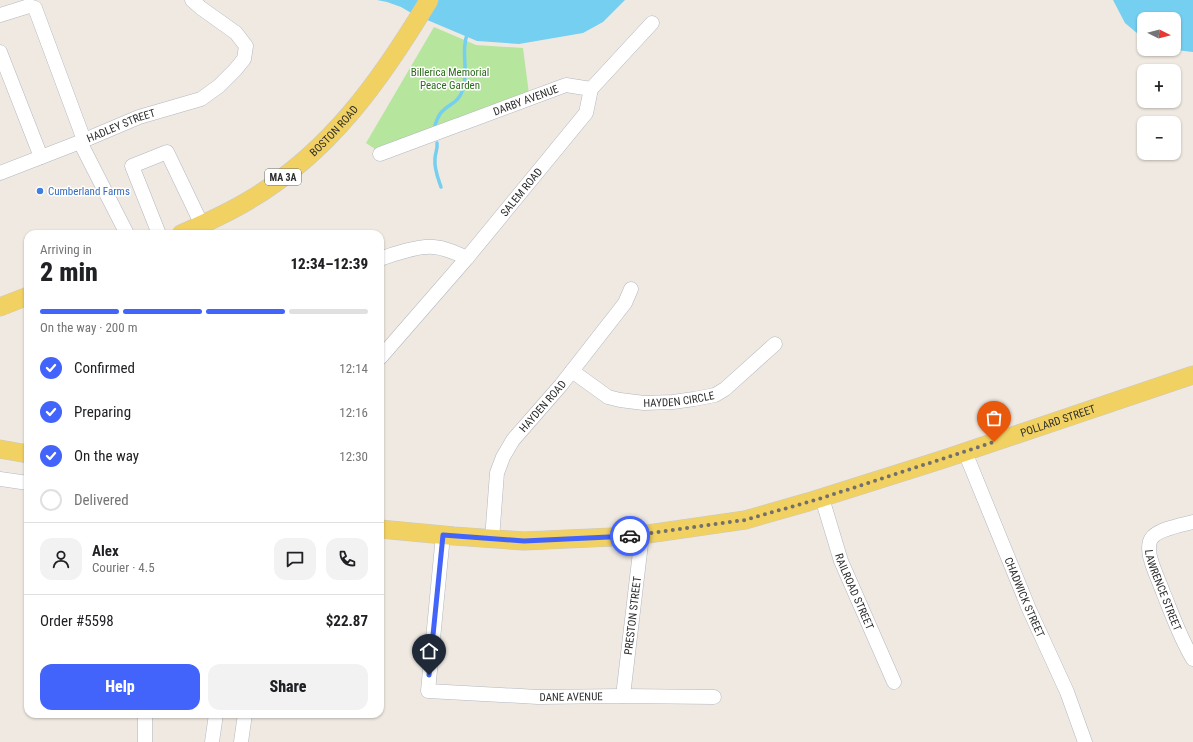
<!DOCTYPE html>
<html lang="en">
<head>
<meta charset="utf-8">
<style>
	body { margin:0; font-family:"Roboto Condensed",sans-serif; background:#f2f2f2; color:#202124; height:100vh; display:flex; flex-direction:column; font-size:15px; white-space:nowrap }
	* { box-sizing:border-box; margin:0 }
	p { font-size:13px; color:#757577 }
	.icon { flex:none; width:22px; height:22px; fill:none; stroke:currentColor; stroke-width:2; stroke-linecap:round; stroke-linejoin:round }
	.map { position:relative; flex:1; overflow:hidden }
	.details { position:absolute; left:24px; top:230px; width:360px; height:488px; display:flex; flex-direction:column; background:#fff; border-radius:12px; box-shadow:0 1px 3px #0004 }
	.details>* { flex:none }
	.needle { width:26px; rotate:96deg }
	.fabs { position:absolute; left:1137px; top:12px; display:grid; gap:8px }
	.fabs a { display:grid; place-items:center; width:44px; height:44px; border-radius:8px; background:#fff; box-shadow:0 1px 3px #0004; font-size:20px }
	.pin { position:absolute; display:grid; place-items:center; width:34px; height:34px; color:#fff; margin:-41px -17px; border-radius:50% 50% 50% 0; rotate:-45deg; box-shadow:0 0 4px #0007 }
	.pin .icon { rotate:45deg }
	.courier { position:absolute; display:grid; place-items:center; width:40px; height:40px; margin:-20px; border:3px solid #4264fb; border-radius:50%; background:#fff; color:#222; box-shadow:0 1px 5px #0007 }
	.overview em { font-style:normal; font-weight:800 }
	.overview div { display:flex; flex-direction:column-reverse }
	.overview { display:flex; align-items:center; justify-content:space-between; height:68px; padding:0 16px }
	h1 { font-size:26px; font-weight:800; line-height:30px }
	.bar { display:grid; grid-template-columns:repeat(4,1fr); gap:6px 4px; align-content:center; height:48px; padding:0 16px }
	.bar i { height:5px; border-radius:3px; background:#e0e0e0 }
	.bar .current { background:#4264fb }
	.bar p { grid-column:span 4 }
	.line { display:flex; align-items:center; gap:10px; padding:0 16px; border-top:1px solid #e0e0e0 }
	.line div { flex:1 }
	.round { display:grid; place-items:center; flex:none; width:42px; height:42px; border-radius:12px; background:#f2f2f2 }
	ol { padding:0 16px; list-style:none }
	li { display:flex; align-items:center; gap:12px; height:44px }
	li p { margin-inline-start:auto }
	li .icon { padding:4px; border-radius:50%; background:#4264fb; color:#fff; stroke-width:4 }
	li:last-child { color:#757577 }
	li i { width:22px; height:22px; border:2px solid #e0e0e0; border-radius:50% }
	.primary-button { display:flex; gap:8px; margin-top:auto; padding:8px 16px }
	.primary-button a { flex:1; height:46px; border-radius:12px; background:#4264fb; color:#fff; font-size:16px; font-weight:800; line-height:46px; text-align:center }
	.primary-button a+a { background:#f2f2f2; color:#202124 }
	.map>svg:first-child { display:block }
</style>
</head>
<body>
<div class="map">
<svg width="1193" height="742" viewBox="0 0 1193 742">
	<rect width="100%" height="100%" fill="#efe9e1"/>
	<!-- green -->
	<polygon fill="#b6e59e" points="434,27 476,45 523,48 529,94 375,149 366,143"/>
	<!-- water -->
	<g fill="#75cff0">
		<polygon points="377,0 625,0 603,22 583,33 519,44 477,41 413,14 401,7 387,2"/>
		<polygon points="1113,0 1193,0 1193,52 1167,49 1174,49 1174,19 1144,19 1144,39 1125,23"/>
	</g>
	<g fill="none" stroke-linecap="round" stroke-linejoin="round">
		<!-- stream -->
		<g stroke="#75cff0" stroke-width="3.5">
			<path d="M435,125c1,-3 3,-8 5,-11 8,-11 18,-9 23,-25 6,-19 -3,-38 5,-57"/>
			<path d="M437,143c1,6 -2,10 -2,16 -1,10 3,19 6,28"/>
		</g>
		<!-- minor casing -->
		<g stroke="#b4b7c1" stroke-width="15">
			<g id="minor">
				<polyline points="0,15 29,6 35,8 84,140"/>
				<polyline points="0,52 41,157"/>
				<path id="s1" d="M461,124l105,-39 25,4"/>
				<polyline points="80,142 127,234"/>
				<polyline points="380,154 458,125"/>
				<path id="s2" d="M0,173l80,-31 59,-25 62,-18 18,-13 16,-16 9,-11 2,-13 -10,-13 -35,-25 -9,-8"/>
				<polyline points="159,234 132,166 167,152 202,225"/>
				<path d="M380,259c13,-5 41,-14 54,-12 12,1 22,6 33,11"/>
				<path id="s3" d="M380,358l87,-100 119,-145 5,-24 61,-66"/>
				<path id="s4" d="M572,371l36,26 12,3 24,3 29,-1 21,-3 21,-4 10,-6 50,-45"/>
				<path id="s5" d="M965,452l64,157 38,83 18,50"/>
				<polyline points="0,479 28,483"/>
				<path id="s6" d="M822,498l19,63 53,121"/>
				<path id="s7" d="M1193,522c-11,3 -36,7 -42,17 -3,5 -2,16 0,21 3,11 8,21 12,32 9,22 17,46 30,67"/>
				<path id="s8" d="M443,535l-15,156 110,6 85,-1 91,1"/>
				<path id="s9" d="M492,539l5,-66 6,-16 10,-17 48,-55 64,-82 6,-14"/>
				<path id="s10" d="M623,696l19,-161"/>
				<polyline points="145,742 145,714"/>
				<polyline points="212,742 216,714"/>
				<polyline points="241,742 245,714"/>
			</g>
		</g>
		<!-- major casing -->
		<g stroke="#c9c9c9" stroke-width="19">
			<g id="major">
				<path id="s11" d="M181,234c22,-10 45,-20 65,-32 83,-48 135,-122 183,-202"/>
				<polyline points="0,307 28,296"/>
				<polyline points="0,449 28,454"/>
				<path id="s12" d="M380,529l74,7 70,5 110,-5 111,-16 63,-18 136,-43 249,-84"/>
			</g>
		</g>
		<!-- minor -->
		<use href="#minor" stroke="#fff" stroke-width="14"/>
		<!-- major -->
		<use href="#major" stroke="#f2d163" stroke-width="18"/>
	</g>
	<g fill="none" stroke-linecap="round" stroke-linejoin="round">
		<!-- done -->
		<polyline stroke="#726f6d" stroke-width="4" stroke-dasharray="0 7.2" points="630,536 745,520 822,498 994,442"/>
		<!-- route -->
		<polyline stroke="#4264fb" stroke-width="5" points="429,675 443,535 524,541 630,536"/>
	</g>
	<!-- markers -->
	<circle fill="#3f7fe0" stroke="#fff" stroke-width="1.5" cx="40" cy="191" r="4"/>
	<g text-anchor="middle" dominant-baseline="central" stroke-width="3" stroke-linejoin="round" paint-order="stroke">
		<!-- shield labels -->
		<rect fill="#fff" stroke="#6d6d6d" stroke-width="1" x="265" y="169" width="36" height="16" rx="3"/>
		<g font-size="10" font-weight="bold" fill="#2e2e2e">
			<text x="283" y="177">MA 3A</text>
		</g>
		<!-- park labels -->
		<g font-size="11" fill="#2c6e1b" stroke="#fff">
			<text x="450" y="72">Billerica Memorial<tspan x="450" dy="13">Peace Garden</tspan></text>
		</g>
		<!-- street labels -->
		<g font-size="11" fill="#2e2e2e" stroke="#fff">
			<text stroke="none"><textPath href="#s1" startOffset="69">DARBY AVENUE</textPath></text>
			<text stroke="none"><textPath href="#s2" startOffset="130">HADLEY STREET</textPath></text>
			<text stroke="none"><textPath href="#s11" startOffset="186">BOSTON ROAD</textPath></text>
			<text stroke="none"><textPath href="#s3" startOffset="218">SALEM ROAD</textPath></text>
			<text stroke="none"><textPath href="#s4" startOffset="116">HAYDEN CIRCLE</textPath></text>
			<text stroke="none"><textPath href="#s9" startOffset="148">HAYDEN ROAD</textPath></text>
			<text stroke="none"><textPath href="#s12" startOffset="695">POLLARD STREET</textPath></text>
			<text stroke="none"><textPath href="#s7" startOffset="100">LAWRENCE STREET</textPath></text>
			<text stroke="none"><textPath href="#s6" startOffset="99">RAILROAD STREET</textPath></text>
			<text stroke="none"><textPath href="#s5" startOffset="157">CHADWICK STREET</textPath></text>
			<text stroke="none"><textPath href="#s10" startOffset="81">PRESTON STREET</textPath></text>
			<text stroke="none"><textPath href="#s8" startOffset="300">DANE AVENUE</textPath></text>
		</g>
		<!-- shop labels -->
		<g font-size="11" fill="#366cbe" stroke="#fff" text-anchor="start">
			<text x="48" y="191">Cumberland Farms</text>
		</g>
	</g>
</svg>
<div class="fabs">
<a><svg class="needle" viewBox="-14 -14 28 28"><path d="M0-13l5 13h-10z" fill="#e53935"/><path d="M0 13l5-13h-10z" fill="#757577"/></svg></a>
<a>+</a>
<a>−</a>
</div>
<div class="pin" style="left:994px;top:442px;background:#ea580c"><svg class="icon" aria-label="bag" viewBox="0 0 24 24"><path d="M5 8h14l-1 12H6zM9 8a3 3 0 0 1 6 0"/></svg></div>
<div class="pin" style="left:429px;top:675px;background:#1f2937"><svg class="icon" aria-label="home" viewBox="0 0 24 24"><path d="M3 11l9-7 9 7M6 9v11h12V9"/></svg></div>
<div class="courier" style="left:630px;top:536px"><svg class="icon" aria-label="car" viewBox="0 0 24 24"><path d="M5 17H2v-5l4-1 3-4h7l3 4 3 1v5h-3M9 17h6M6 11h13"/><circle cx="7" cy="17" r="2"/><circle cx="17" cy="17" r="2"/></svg></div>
<section class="details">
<div class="overview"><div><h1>2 min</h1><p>Arriving in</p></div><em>12:34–12:39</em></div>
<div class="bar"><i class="current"></i><i class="current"></i><i class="current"></i><i></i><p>On the way · 200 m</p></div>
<ol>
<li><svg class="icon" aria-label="check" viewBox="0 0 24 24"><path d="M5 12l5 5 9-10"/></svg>Confirmed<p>12:14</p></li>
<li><svg class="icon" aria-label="check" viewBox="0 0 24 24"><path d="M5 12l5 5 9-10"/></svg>Preparing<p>12:16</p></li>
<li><svg class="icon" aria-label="check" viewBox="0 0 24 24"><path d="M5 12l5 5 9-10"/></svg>On the way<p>12:30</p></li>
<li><i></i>Delivered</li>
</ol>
<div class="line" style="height:72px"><a class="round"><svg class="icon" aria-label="person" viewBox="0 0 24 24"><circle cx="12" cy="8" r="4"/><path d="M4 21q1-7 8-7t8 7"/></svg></a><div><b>Alex</b><p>Courier · 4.5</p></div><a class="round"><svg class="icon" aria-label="chat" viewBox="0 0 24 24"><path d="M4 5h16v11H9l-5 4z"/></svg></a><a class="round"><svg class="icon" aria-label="phone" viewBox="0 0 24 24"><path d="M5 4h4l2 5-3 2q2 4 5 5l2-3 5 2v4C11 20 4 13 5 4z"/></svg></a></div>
<div class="line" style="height:52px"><div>Order #5598</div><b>$22.87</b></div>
<div class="primary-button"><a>Help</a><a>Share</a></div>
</section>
</div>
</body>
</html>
